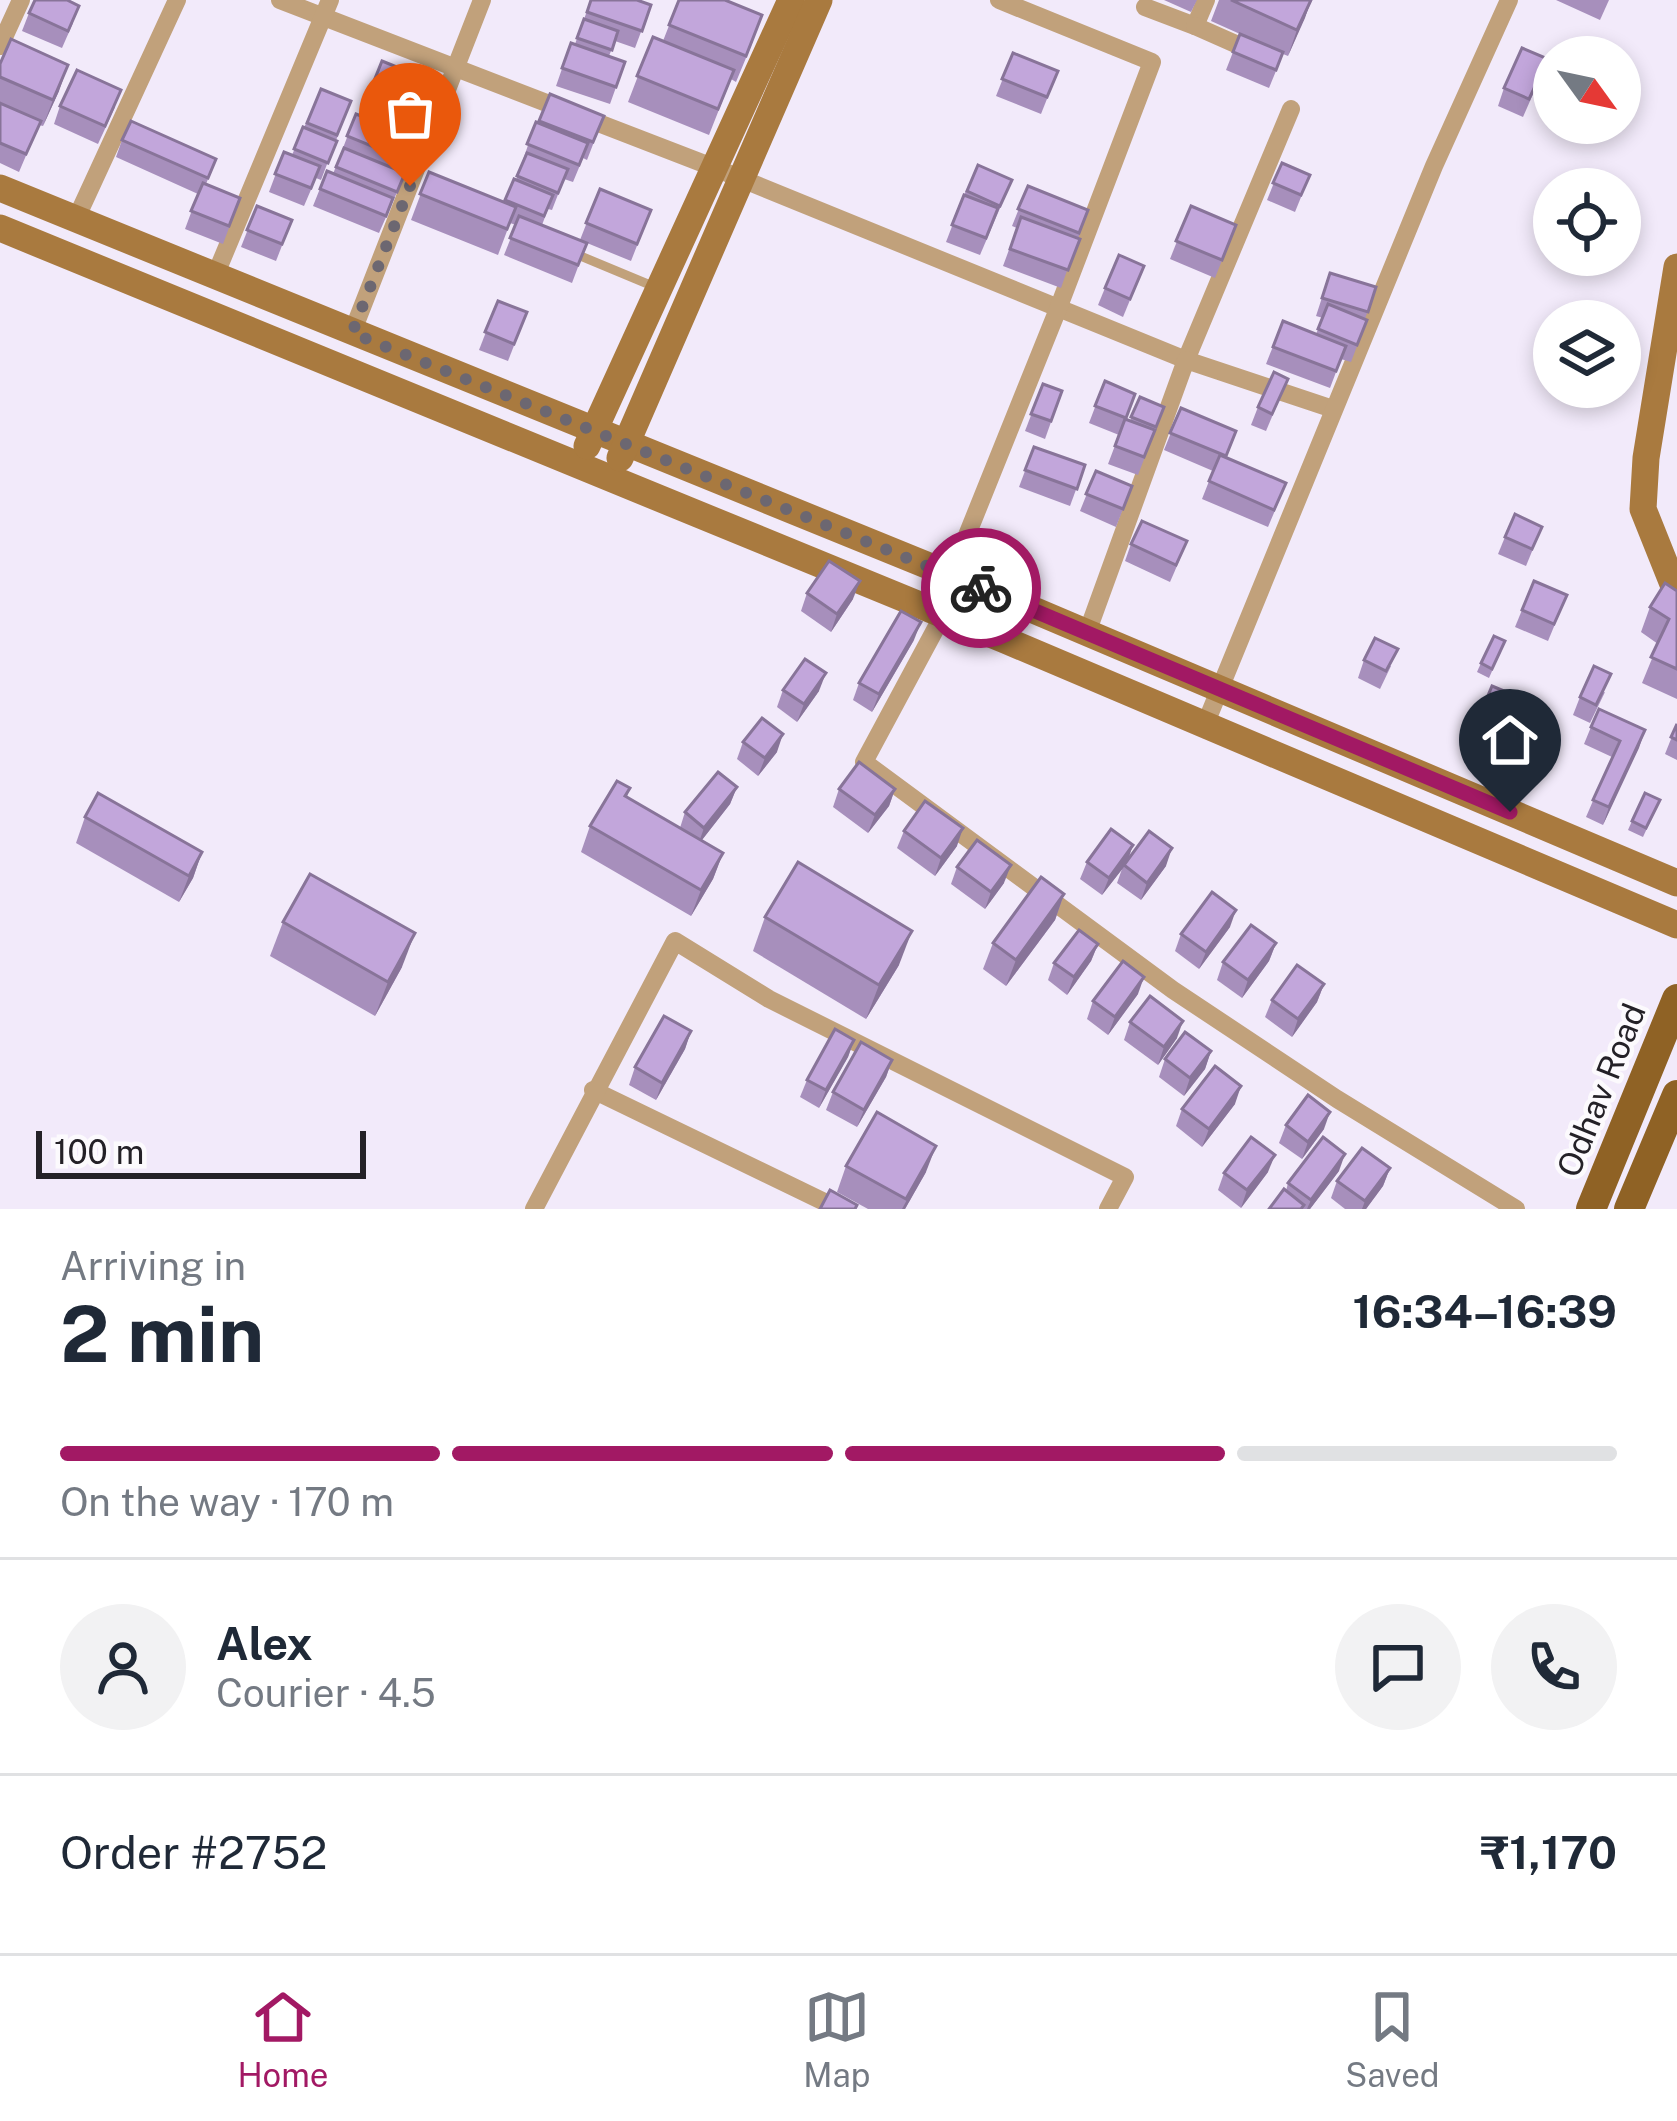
<!DOCTYPE html>
<html lang="en">
<head>
<meta charset="utf-8">
<style>
	body { margin:0; font-family:"Public Sans",sans-serif; background:#f2f2f3; color:#1f2937; height:100vh; display:flex; flex-direction:column; font-size:45px; white-space:nowrap }
	* { box-sizing:border-box; margin:0 }
	p { font-size:39px; color:#747a83 }
	.icon { flex:none; width:66px; height:66px; fill:none; stroke:currentColor; stroke-width:2; stroke-linecap:round; stroke-linejoin:round }
	.map { position:relative; height:1209px; overflow:hidden }
	.side { display:flex; flex-direction:column; background:#fff; flex:1 }
	.side>* { flex:none }
	.needle { width:78px; rotate:123deg }
	.fabs { position:absolute; left:1533px; top:36px; display:grid; gap:24px }
	.fabs a { display:grid; place-items:center; width:108px; height:108px; border-radius:50%; background:#fff; box-shadow:0 6px 18px #0003; font-size:60px }
	.scale { position:absolute; left:36px; bottom:30px; width:330px; box-sizing:border-box; padding-left:12px; border:6px solid #242127; border-top:0; font-size:33px; line-height:42px; white-space:nowrap; color:#242127; -webkit-text-stroke:9px #fcfafd; paint-order:stroke }
	.pin { position:absolute; display:grid; place-items:center; width:102px; height:102px; color:#fff; margin:-123px -51px; border-radius:50% 50% 50% 0; rotate:-45deg; box-shadow:0 0 12px #0007 }
	.pin .icon { rotate:45deg }
	.courier { position:absolute; display:grid; place-items:center; width:120px; height:120px; margin:-60px; border:9px solid #a21964; border-radius:50%; background:#fff; color:#222; box-shadow:0 3px 15px #0007 }
	.headline em { font-style:normal; font-weight:700 }
	.headline div { display:flex; flex-direction:column-reverse }
	.headline { display:flex; align-items:center; justify-content:space-between; height:204px; padding:0 60px }
	h1 { font-size:78px; font-weight:700; line-height:90px }
	.bar { display:grid; grid-template-columns:repeat(4,1fr); gap:18px 12px; align-content:center; height:144px; padding:0 60px }
	.bar i { height:15px; border-radius:9px; background:#e0e1e3 }
	.bar .current { background:#a21964 }
	.bar p { grid-column:span 4 }
	.line { display:flex; align-items:center; gap:30px; padding:0 60px; border-top:3px solid #e0e1e3 }
	.line div { flex:1 }
	.round { display:grid; place-items:center; flex:none; width:126px; height:126px; border-radius:63px; background:#f2f2f3 }
	.menu { display:flex; justify-content:space-around; align-items:center; height:168px; border-top:3px solid #e0e1e3; background:#fff; font-size:33px; color:#747a83 }
	.menu a { display:grid; justify-items:center; gap:6px }
	.menu .current { color:#a21964 }
	.map>svg:first-child { display:block }
</style>
</head>
<body>
<div class="map">
<svg width="1677" height="1209" viewBox="0 0 1677 1209">
	<rect width="100%" height="100%" fill="#f2eafa"/>
	<g fill="none" stroke-linecap="round" stroke-linejoin="round">
		<!-- lane -->
		<polyline stroke="#c1a17b" stroke-width="9" points="571,252 655,287"/>
		<!-- street -->
		<g stroke="#c1a17b" stroke-width="18">
			<polyline points="280,0 715,168 1186,360 1291,109"/>
			<polyline points="1145,7 1195,26 1206,0"/>
			<polyline points="1195,26 1256,53"/>
			<polyline points="0,46 21,0"/>
			<polyline points="76,219 177,0"/>
			<polyline points="215,276 330,0"/>
			<polyline points="352,333 482,0"/>
			<polyline points="951,575 1058,309 1152,62 999,0"/>
			<polyline points="943,615 864,762 1173,990 1337,1099 1516,1209"/>
			<polyline points="1087,633 1186,360 1333,409"/>
			<polyline points="1205,725 1434,166 1509,0"/>
			<polyline points="593,1090 839,1209"/>
			<polyline points="534,1209 675,941 769,999 1125,1177 1108,1209"/>
		</g>
		<!-- secondary -->
		<g stroke="#a97a3f" stroke-width="27">
			<polyline points="0,188 951,575 1677,883"/>
			<polyline points="0,228 1005,640 1677,925"/>
			<polyline points="1677,267 1646,458 1643,509 1677,594"/>
			<polyline points="587,446 791,0"/>
			<polyline points="620,458 819,0"/>
		</g>
		<!-- primary -->
		<g stroke="#8f6225" stroke-width="30">
			<polyline points="1591,1209 1677,999"/>
			<polyline points="1629,1209 1677,1095"/>
		</g>
	</g>
	<!-- wall -->
	<g fill="#a78fbc">
		<polygon points="591,0 651,5 635,48 615,41 609,56 625,62 610,104 556,86 571,43 575,44"/>
		<polygon points="679,0 753,41 736,82 731,79 709,135 628,102 653,37 663,41"/>
		<polygon points="1164,0 1197,0 1191,12"/>
		<polygon points="1219,0 1312,0 1288,56 1283,54 1269,88 1226,70 1240,34 1211,21"/>
		<polygon points="1556,0 1609,0 1600,20"/>
		<polygon points="29,13 73,23 62,48 22,31"/>
		<polygon points="1013,53 1058,71 1041,114 996,96"/>
		<polygon points="382,61 439,84 424,121 368,99"/>
		<polygon points="0,64 59,91 43,126 39,125 19,172 0,163"/>
		<polygon points="1541,76 1523,117 1498,106 1504,88"/>
		<polygon points="321,89 351,101 321,180 316,178 304,206 269,192 284,152 292,155"/>
		<polygon points="550,94 604,116 587,160 583,158 573,182 564,179 552,210 548,209 542,225 580,240 600,189 651,210 631,261 587,243 572,283 504,255 516,225 510,223 498,255 411,220 429,172 505,203 514,179 516,180 536,122 538,123"/>
		<polygon points="60,106 115,107 98,144 54,124"/>
		<polygon points="356,114 417,138 398,190 379,233 313,206 327,171 333,174"/>
		<polygon points="122,140 216,159 206,184 240,198 223,244 185,229 198,194 116,157"/>
		<polygon points="1282,163 1310,175 1295,212 1267,200"/>
		<polygon points="978,165 1012,180 980,255 946,242 964,195"/>
		<polygon points="1028,186 1088,210 1061,288 1003,266 1017,228 1012,226"/>
		<polygon points="257,206 292,220 276,261 241,247"/>
		<polygon points="1191,206 1236,225 1215,278 1170,259"/>
		<polygon points="1144,266 1123,317 1098,305 1105,288"/>
		<polygon points="1330,273 1376,287 1365,319 1367,320 1351,362 1341,359 1330,388 1266,364 1283,321 1316,334 1323,318 1316,316"/>
		<polygon points="498,301 527,312 508,361 479,350"/>
		<polygon points="1288,379 1266,431 1251,425 1258,407"/>
		<polygon points="1105,381 1126,420 1130,421 1140,397 1164,407 1138,475 1108,464 1119,435 1089,423"/>
		<polygon points="1043,384 1062,391 1045,439 1025,431"/>
		<polygon points="1181,408 1226,458 1279,501 1268,527 1202,499 1213,471 1164,450"/>
		<polygon points="1034,447 1085,465 1070,506 1019,487"/>
		<polygon points="1096,471 1132,486 1116,527 1080,511"/>
		<polygon points="1542,527 1526,566 1498,554 1505,537"/>
		<polygon points="1131,544 1180,559 1170,582 1125,561"/>
		<polygon points="1677,591 1677,699 1642,683 1658,644 1641,632 1650,607"/>
		<polygon points="807,593 853,599 831,632 801,611"/>
		<polygon points="1522,610 1560,612 1548,641 1515,627"/>
		<polygon points="914,640 872,712 853,700 859,683"/>
		<polygon points="1505,641 1489,678 1477,672 1481,663"/>
		<polygon points="1364,660 1391,666 1380,689 1358,678"/>
		<polygon points="783,690 819,691 797,722 777,707"/>
		<polygon points="1605,692 1590,723 1573,715 1580,697"/>
		<polygon points="1520,718 1500,765 1465,751 1472,734"/>
		<polygon points="1677,724 1677,760 1665,754"/>
		<polygon points="1591,727 1645,730 1603,825 1586,817 1612,757 1584,744"/>
		<polygon points="743,742 777,752 758,776 737,759"/>
		<polygon points="737,787 730,804 702,840 723,853 713,879 691,916 581,852 590,826 630,788 627,797 680,828 685,812"/>
		<polygon points="839,789 895,789 889,806 868,833 833,807"/>
		<polygon points="1660,800 1643,837 1628,830 1632,821"/>
		<polygon points="85,817 202,852 193,878 179,902 76,843"/>
		<polygon points="904,831 957,846 935,876 897,848"/>
		<polygon points="1128,859 1166,866 1141,900 1117,883 1122,869 1102,895 1080,879 1087,862"/>
		<polygon points="957,867 1004,883 985,909 951,884"/>
		<polygon points="1064,894 1055,920 1006,986 983,969 993,943"/>
		<polygon points="765,917 899,965 866,1019 753,951"/>
		<polygon points="283,922 402,967 375,1016 270,956"/>
		<polygon points="1230,927 1199,969 1175,951 1181,934"/>
		<polygon points="1276,943 1269,961 1242,998 1217,980 1223,962"/>
		<polygon points="1098,944 1091,961 1067,995 1048,980 1054,963"/>
		<polygon points="1324,984 1317,1002 1292,1037 1265,1017 1272,1000"/>
		<polygon points="1138,994 1108,1035 1087,1019 1093,1001"/>
		<polygon points="1130,1022 1177,1038 1158,1065 1124,1040"/>
		<polygon points="691,1031 685,1049 656,1100 629,1085 635,1067"/>
		<polygon points="854,1040 848,1057 819,1108 800,1097 807,1080"/>
		<polygon points="1211,1051 1205,1069 1184,1096 1159,1077 1165,1059"/>
		<polygon points="892,1060 886,1077 857,1127 826,1110 833,1092"/>
		<polygon points="1235,1104 1202,1147 1176,1126 1182,1109"/>
		<polygon points="1286,1125 1324,1129 1302,1159 1279,1143"/>
		<polygon points="846,1166 926,1172 905,1209 868,1209 837,1192"/>
		<polygon points="1390,1168 1383,1186 1366,1209 1345,1209 1331,1198 1337,1181"/>
		<polygon points="1339,1171 1310,1209 1269,1209 1286,1191 1288,1183"/>
		<polygon points="1268,1172 1241,1208 1218,1190 1224,1173"/>
	</g>
	<!-- shaded-wall -->
	<g fill="#887499">
		<polygon points="1311,0 1305,18 1288,56 1297,30"/>
		<polygon points="68,65 59,91 43,126 53,100"/>
		<polygon points="860,581 853,599 831,632 837,614"/>
		<polygon points="921,622 914,640 872,712 879,694"/>
		<polygon points="826,673 819,691 797,722 804,704"/>
		<polygon points="1645,730 1639,748 1603,825 1609,807"/>
		<polygon points="783,734 777,752 758,776 765,758"/>
		<polygon points="737,787 730,804 698,845 704,828"/>
		<polygon points="895,789 889,806 868,833 875,815"/>
		<polygon points="963,828 957,846 935,876 941,858"/>
		<polygon points="1133,845 1127,863 1102,895 1109,878"/>
		<polygon points="1172,848 1166,866 1141,900 1147,883"/>
		<polygon points="202,852 193,878 179,902 189,876"/>
		<polygon points="723,853 713,879 691,916 701,890"/>
		<polygon points="1011,865 1004,883 985,909 991,892"/>
		<polygon points="1064,894 1055,920 1006,986 1016,960"/>
		<polygon points="1236,910 1230,927 1199,969 1206,952"/>
		<polygon points="912,931 899,965 866,1019 879,985"/>
		<polygon points="415,933 402,967 375,1016 388,982"/>
		<polygon points="1276,943 1269,961 1242,998 1248,980"/>
		<polygon points="1098,944 1091,961 1067,995 1074,977"/>
		<polygon points="1144,977 1138,994 1108,1035 1115,1017"/>
		<polygon points="1324,984 1317,1002 1292,1037 1298,1019"/>
		<polygon points="1183,1021 1177,1038 1158,1065 1164,1047"/>
		<polygon points="691,1031 685,1049 656,1100 662,1083"/>
		<polygon points="854,1040 848,1057 819,1108 826,1090"/>
		<polygon points="1211,1051 1205,1069 1184,1096 1190,1078"/>
		<polygon points="892,1060 886,1077 857,1127 864,1110"/>
		<polygon points="1241,1086 1235,1104 1202,1147 1209,1129"/>
		<polygon points="1330,1112 1324,1129 1302,1159 1308,1142"/>
		<polygon points="936,1146 926,1172 905,1209 902,1209"/>
		<polygon points="1345,1154 1339,1171 1310,1209 1307,1209 1311,1200"/>
		<polygon points="1275,1155 1268,1172 1241,1208 1247,1190"/>
		<polygon points="1390,1168 1383,1186 1366,1209 1362,1209 1365,1201"/>
	</g>
	<!-- building -->
	<g fill="#c2a6db" stroke="#887499" stroke-width="3">
		<polygon points="35,0 67,0 79,6 68,31 29,13"/>
		<polygon points="591,0 637,0 651,5 642,31 587,12"/>
		<polygon points="679,0 725,0 762,15 746,56 669,25"/>
		<polygon points="1231,0 1311,0 1297,30"/>
		<polygon points="584,19 618,31 612,50 577,38"/>
		<polygon points="1240,34 1283,52 1276,70 1233,52"/>
		<polygon points="653,37 734,70 718,109 637,76"/>
		<polygon points="11,39 68,65 53,100 0,77 0,64"/>
		<polygon points="571,43 625,62 616,87 562,68"/>
		<polygon points="1522,48 1548,59 1529,99 1504,88"/>
		<polygon points="1013,53 1058,71 1047,97 1002,79"/>
		<polygon points="382,61 439,84 430,104 374,81"/>
		<polygon points="77,70 121,90 105,126 60,106"/>
		<polygon points="321,89 351,101 337,135 307,123"/>
		<polygon points="550,94 604,116 593,142 539,121"/>
		<polygon points="0,103 41,121 26,154 0,143"/>
		<polygon points="356,114 417,138 408,161 347,136"/>
		<polygon points="131,121 216,159 208,178 122,140"/>
		<polygon points="536,122 588,143 579,165 527,144"/>
		<polygon points="303,127 337,141 328,163 294,149"/>
		<polygon points="344,148 405,173 397,192 336,167"/>
		<polygon points="284,152 320,166 311,188 275,174"/>
		<polygon points="527,153 568,169 558,193 517,176"/>
		<polygon points="1282,163 1310,175 1301,195 1273,183"/>
		<polygon points="978,165 1012,180 1000,206 967,191"/>
		<polygon points="327,171 393,198 386,216 320,189"/>
		<polygon points="429,172 516,207 507,229 420,194"/>
		<polygon points="514,179 553,195 544,216 505,200"/>
		<polygon points="203,183 240,198 229,226 191,211"/>
		<polygon points="1028,186 1088,210 1079,233 1018,209"/>
		<polygon points="600,189 651,210 637,244 586,223"/>
		<polygon points="964,195 998,208 986,238 952,225"/>
		<polygon points="257,206 292,220 282,244 247,230"/>
		<polygon points="1191,206 1236,225 1222,260 1176,241"/>
		<polygon points="519,216 587,243 578,265 510,238"/>
		<polygon points="1021,217 1080,239 1068,270 1010,249"/>
		<polygon points="1119,255 1144,266 1130,299 1105,288"/>
		<polygon points="1330,273 1376,287 1368,312 1322,298"/>
		<polygon points="498,301 527,312 514,344 485,332"/>
		<polygon points="1328,304 1367,320 1357,345 1318,329"/>
		<polygon points="1283,321 1346,346 1336,371 1273,347"/>
		<polygon points="1274,372 1288,379 1272,414 1258,407"/>
		<polygon points="1105,381 1135,394 1126,418 1095,406"/>
		<polygon points="1043,384 1062,391 1051,421 1031,414"/>
		<polygon points="1140,397 1164,407 1156,427 1131,417"/>
		<polygon points="1181,408 1236,431 1226,456 1170,433"/>
		<polygon points="1125,419 1155,430 1144,457 1115,446"/>
		<polygon points="1034,447 1085,465 1077,489 1025,470"/>
		<polygon points="1220,455 1286,483 1274,510 1209,481"/>
		<polygon points="1096,471 1132,486 1123,509 1086,494"/>
		<polygon points="1515,514 1542,527 1532,549 1505,537"/>
		<polygon points="1142,521 1187,541 1176,565 1131,544"/>
		<polygon points="829,561 860,581 837,614 807,593"/>
		<polygon points="1534,581 1567,595 1554,624 1522,610"/>
		<polygon points="1665,583 1677,591 1677,669 1651,657 1669,619 1650,607"/>
		<polygon points="901,611 921,622 879,694 859,683"/>
		<polygon points="1494,636 1505,641 1492,669 1481,663"/>
		<polygon points="1375,638 1398,649 1386,671 1364,660"/>
		<polygon points="805,659 826,673 804,704 783,690"/>
		<polygon points="1594,666 1611,674 1596,705 1580,697"/>
		<polygon points="1492,686 1526,700 1506,748 1472,734"/>
		<polygon points="1599,709 1645,730 1609,807 1593,800 1620,741 1591,727"/>
		<polygon points="762,718 783,734 765,758 743,742"/>
		<polygon points="1677,724 1677,740 1671,737"/>
		<polygon points="859,762 895,789 875,815 839,789"/>
		<polygon points="718,772 737,787 704,828 685,812"/>
		<polygon points="617,781 630,788 625,796 723,853 701,890 590,826"/>
		<polygon points="98,793 202,852 189,876 85,817"/>
		<polygon points="1645,793 1660,800 1646,828 1632,821"/>
		<polygon points="925,801 963,828 941,858 904,831"/>
		<polygon points="1111,829 1133,845 1109,878 1087,862"/>
		<polygon points="1149,831 1172,848 1147,883 1124,865"/>
		<polygon points="977,840 1011,865 991,892 957,867"/>
		<polygon points="798,862 912,931 879,985 765,917"/>
		<polygon points="310,874 415,933 388,982 283,922"/>
		<polygon points="1041,877 1064,894 1016,960 993,943"/>
		<polygon points="1212,892 1236,910 1206,952 1181,934"/>
		<polygon points="1251,925 1276,943 1248,980 1223,962"/>
		<polygon points="1079,930 1098,944 1074,977 1054,963"/>
		<polygon points="1123,961 1144,977 1115,1017 1093,1001"/>
		<polygon points="1297,965 1324,984 1298,1019 1272,1000"/>
		<polygon points="1150,996 1183,1021 1164,1047 1130,1022"/>
		<polygon points="664,1016 691,1031 662,1083 635,1067"/>
		<polygon points="835,1029 854,1040 826,1090 807,1080"/>
		<polygon points="1185,1032 1211,1051 1190,1078 1165,1059"/>
		<polygon points="861,1042 892,1060 864,1110 833,1092"/>
		<polygon points="1215,1066 1241,1086 1209,1129 1182,1109"/>
		<polygon points="1308,1095 1330,1112 1308,1142 1286,1125"/>
		<polygon points="877,1112 936,1146 906,1199 846,1166"/>
		<polygon points="1251,1137 1275,1155 1247,1190 1224,1173"/>
		<polygon points="1323,1137 1345,1154 1311,1200 1288,1183"/>
		<polygon points="1362,1148 1390,1168 1365,1201 1337,1181"/>
		<polygon points="1284,1189 1304,1205 1301,1209 1269,1209"/>
		<polygon points="830,1190 857,1205 855,1209 820,1209"/>
	</g>
	<g fill="none" stroke-linecap="round" stroke-linejoin="round">
		<!-- done -->
		<polyline stroke="#6c6771" stroke-width="12" stroke-dasharray="0 21.6" points="410,186 352,333 981,588"/>
		<!-- route -->
		<polyline stroke="#a21964" stroke-width="15" points="981,588 1510,812"/>
	</g>
	<g text-anchor="middle" dominant-baseline="central" stroke-width="9" stroke-linejoin="round" paint-order="stroke">
		<!-- street labels -->
		<g font-size="33" fill="#242127" stroke="#fcfafd">
			<text transform="translate(1601 1090) rotate(-68)">Odhav Road</text>
		</g>
	</g>
</svg>
<div class="fabs">
<a><svg class="needle" viewBox="-14 -14 28 28"><path d="M0-13l5 13h-10z" fill="#e53935"/><path d="M0 13l5-13h-10z" fill="#747a83"/></svg></a>
<a><svg class="icon" aria-label="locate" viewBox="0 0 24 24"><circle cx="12" cy="12" r="6"/><path d="M12 2v4M12 18v4M2 12h4M18 12h4"/></svg></a>
<a><svg class="icon" aria-label="layers" viewBox="0 0 24 24"><path d="M12 4l9 5-9 5-9-5zM3 14l9 5 9-5"/></svg></a>
</div>
<div class="scale">100 m</div>
<div class="pin" style="left:410px;top:186px;background:#ea580c"><svg class="icon" aria-label="bag" viewBox="0 0 24 24"><path d="M5 8h14l-1 12H6zM9 8a3 3 0 0 1 6 0"/></svg></div>
<div class="pin" style="left:1510px;top:812px;background:#1f2937"><svg class="icon" aria-label="home" viewBox="0 0 24 24"><path d="M3 11l9-7 9 7M6 9v11h12V9"/></svg></div>
<div class="courier" style="left:981px;top:588px"><svg class="icon" aria-label="bike" viewBox="0 0 24 24"><circle cx="6" cy="16" r="4"/><circle cx="18" cy="16" r="4"/><path d="M6 16l4-8h5l3 8M10 8l3 8H6M13 5h3"/></svg></div>
</div>
<section class="side">
<div class="headline"><div><h1>2 min</h1><p>Arriving in</p></div><em>16:34–16:39</em></div>
<div class="bar"><i class="current"></i><i class="current"></i><i class="current"></i><i></i><p>On the way · 170 m</p></div>
<div class="line" style="height:216px"><a class="round"><svg class="icon" aria-label="person" viewBox="0 0 24 24"><circle cx="12" cy="8" r="4"/><path d="M4 21q1-7 8-7t8 7"/></svg></a><div><b>Alex</b><p>Courier · 4.5</p></div><a class="round"><svg class="icon" aria-label="chat" viewBox="0 0 24 24"><path d="M4 5h16v11H9l-5 4z"/></svg></a><a class="round"><svg class="icon" aria-label="phone" viewBox="0 0 24 24"><path d="M5 4h4l2 5-3 2q2 4 5 5l2-3 5 2v4C11 20 4 13 5 4z"/></svg></a></div>
<div class="line" style="height:156px"><div>Order #2752</div><b>₹1,170</b></div>
</section>
<nav class="menu">
<a class="current"><svg class="icon" aria-label="home" viewBox="0 0 24 24"><path d="M3 11l9-7 9 7M6 9v11h12V9"/></svg>Home</a>
<a><svg class="icon" aria-label="map" viewBox="0 0 24 24"><path d="M3 6l6-2 6 2 6-2v14l-6 2-6-2-6 2zM9 4v14M15 6v14"/></svg>Map</a>
<a><svg class="icon" aria-label="saved" viewBox="0 0 24 24"><path d="M7 4h10v16l-5-4-5 4z"/></svg>Saved</a>
</nav>
</body>
</html>
